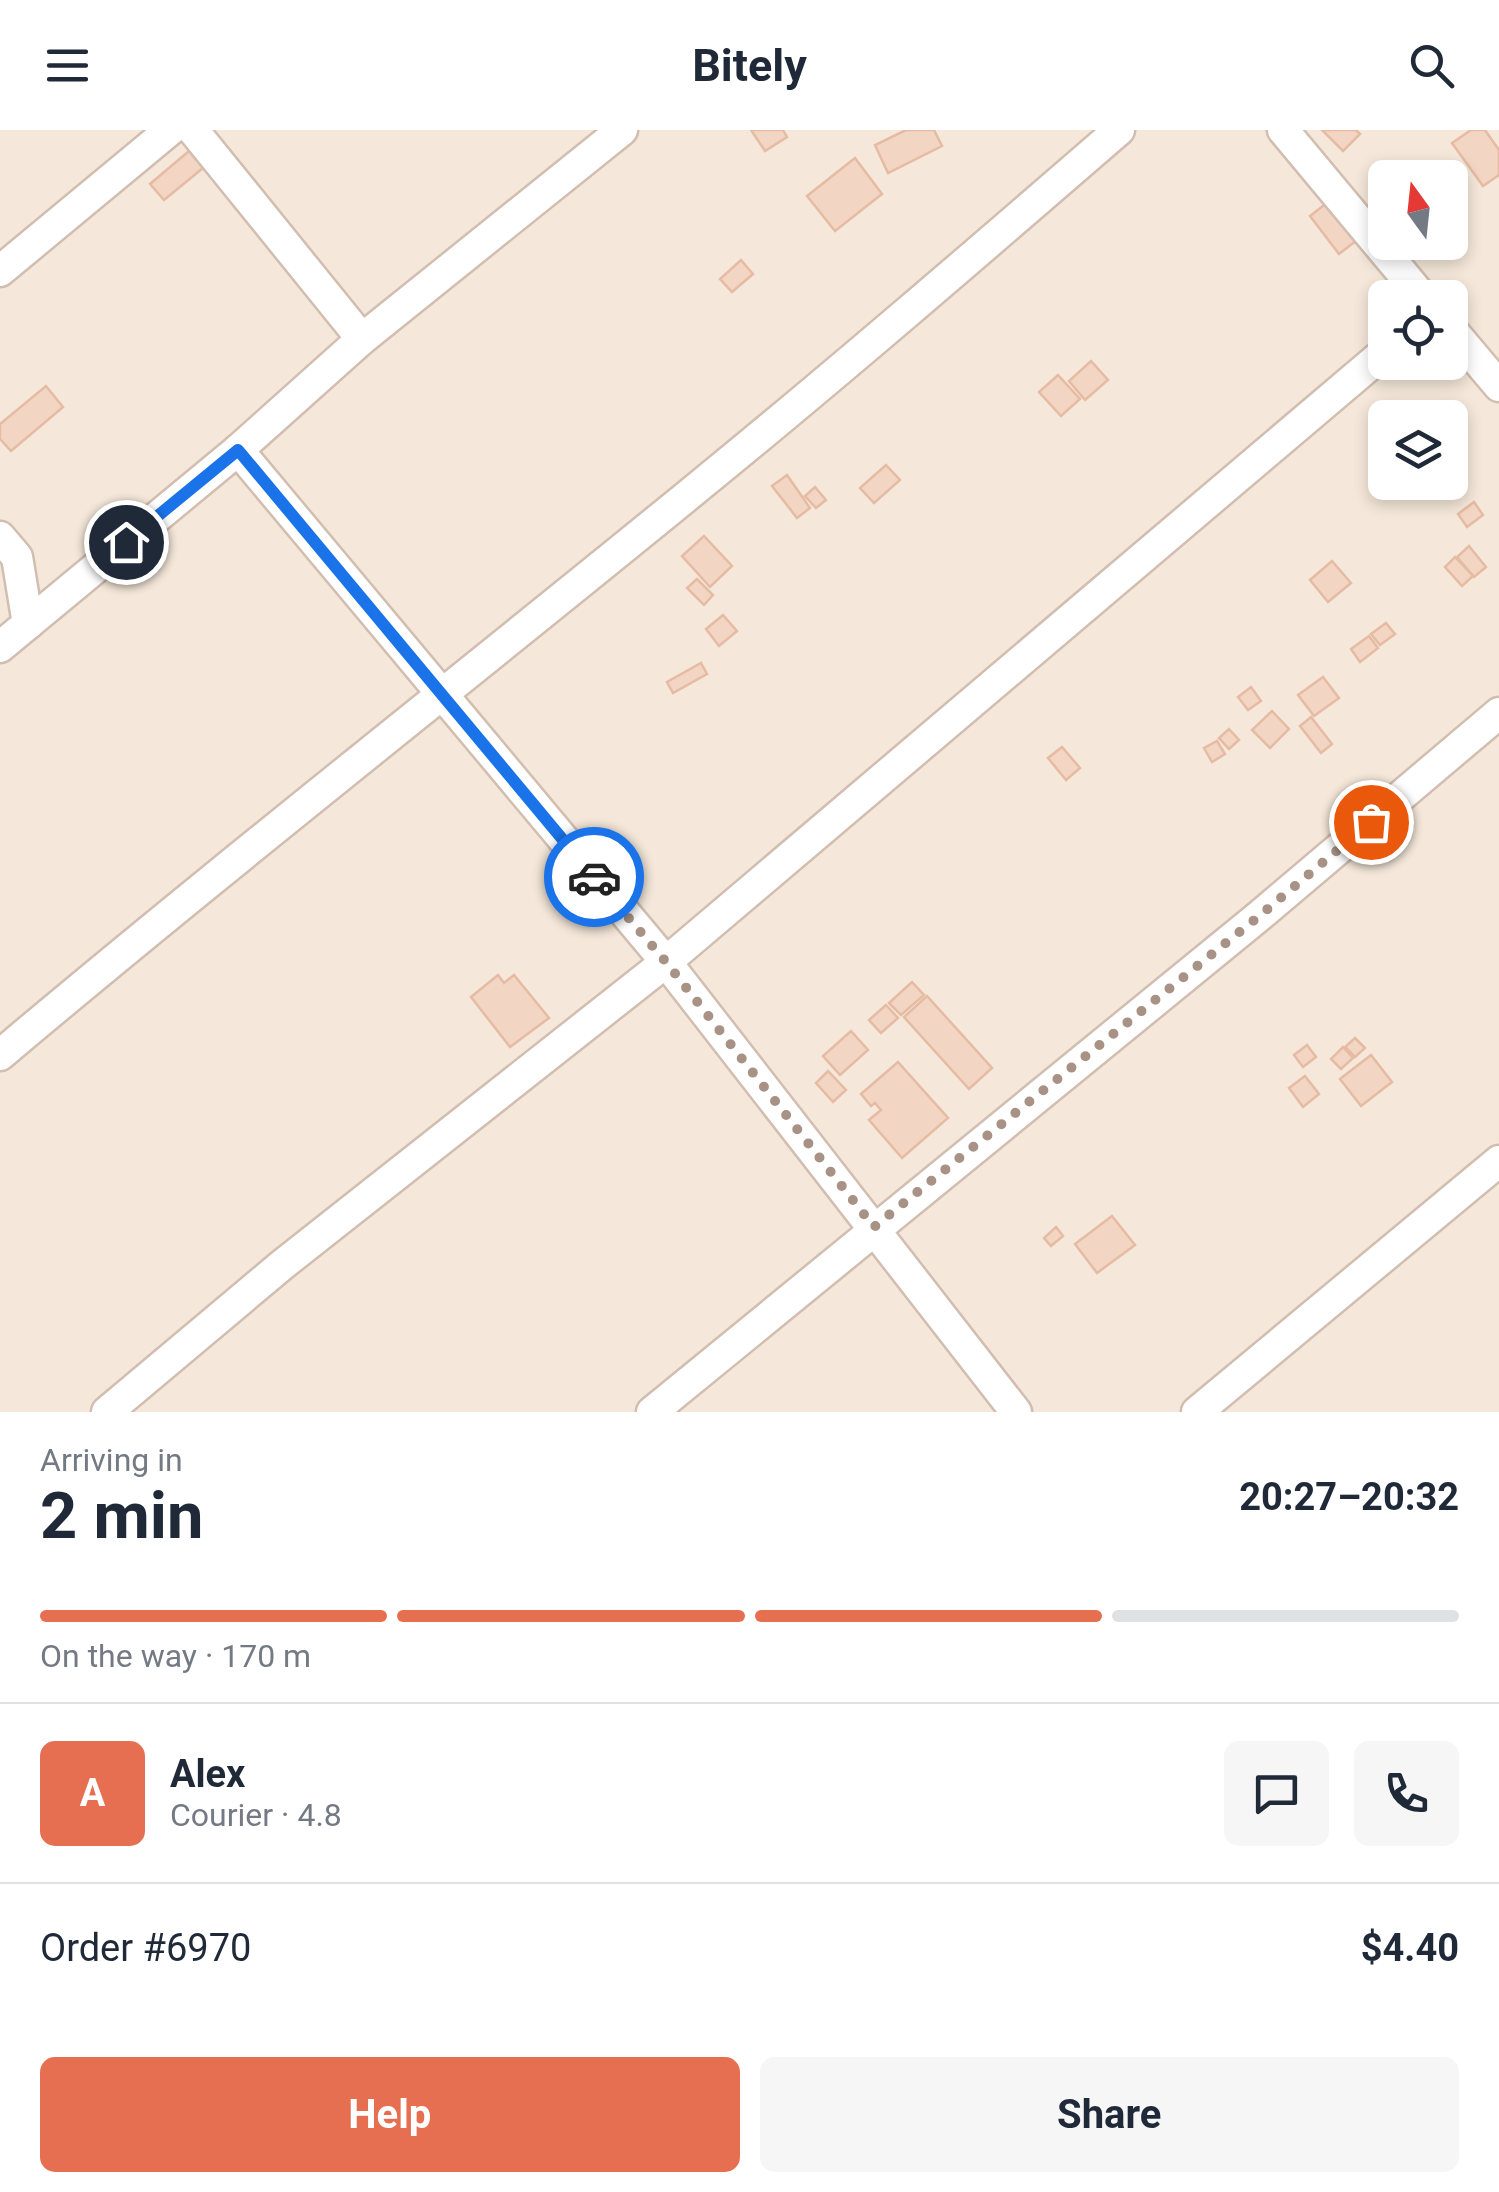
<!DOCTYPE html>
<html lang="en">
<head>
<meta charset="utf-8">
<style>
	body { margin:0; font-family:Roboto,sans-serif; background:#f6f6f7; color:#1f2937; height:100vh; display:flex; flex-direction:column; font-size:38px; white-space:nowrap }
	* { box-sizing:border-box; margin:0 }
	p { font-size:32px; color:#747a83 }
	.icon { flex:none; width:55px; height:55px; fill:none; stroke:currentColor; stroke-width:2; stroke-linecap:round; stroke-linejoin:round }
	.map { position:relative; height:1282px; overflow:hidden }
	.panel { display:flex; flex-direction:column; background:#fff; flex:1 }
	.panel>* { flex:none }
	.needle { width:65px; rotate:345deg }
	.tools { position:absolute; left:1368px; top:30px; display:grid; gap:20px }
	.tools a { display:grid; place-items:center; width:100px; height:100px; border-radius:15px; background:#fff; box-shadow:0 5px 15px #0003; font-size:50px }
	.pin { position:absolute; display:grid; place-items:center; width:85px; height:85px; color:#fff; margin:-42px; border:5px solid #fff; border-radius:50%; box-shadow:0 2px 10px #0007 }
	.courier { position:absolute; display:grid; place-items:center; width:100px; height:100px; margin:-50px; border:8px solid #1a73e8; border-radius:50%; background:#fff; color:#222; box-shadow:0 2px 12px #0007 }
	.headline em { font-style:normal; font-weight:700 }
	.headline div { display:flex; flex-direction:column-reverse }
	.headline { display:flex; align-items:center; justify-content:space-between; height:170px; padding:0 40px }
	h1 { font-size:65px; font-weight:700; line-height:75px }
	.bar { display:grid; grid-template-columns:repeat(4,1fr); gap:15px 10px; align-content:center; height:120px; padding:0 40px }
	.bar i { height:12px; border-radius:8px; background:#e0e1e3 }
	.bar .current { background:#e76f51 }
	.bar p { grid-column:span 4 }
	.line { display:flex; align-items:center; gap:25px; padding:0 40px; border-top:2px solid #e0e1e3 }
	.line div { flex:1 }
	.round { display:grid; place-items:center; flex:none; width:105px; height:105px; border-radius:15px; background:#f6f6f7 }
	.cta { display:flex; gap:20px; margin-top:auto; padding:20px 40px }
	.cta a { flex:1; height:115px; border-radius:15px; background:#e76f51; color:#fff; font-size:40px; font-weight:700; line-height:115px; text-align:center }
	.cta a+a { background:#f6f6f7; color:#1f2937 }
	header { display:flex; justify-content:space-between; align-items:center; height:130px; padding:0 40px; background:#fff; font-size:45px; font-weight:700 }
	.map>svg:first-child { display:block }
</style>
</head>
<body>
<header><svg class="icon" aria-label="menu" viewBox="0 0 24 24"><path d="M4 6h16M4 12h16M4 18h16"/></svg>Bitely<svg class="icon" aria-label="search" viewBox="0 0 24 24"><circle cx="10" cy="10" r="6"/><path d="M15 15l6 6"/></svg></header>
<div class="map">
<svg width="1499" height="1282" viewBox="0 0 1499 1282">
	<rect width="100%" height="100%" fill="#fdf6ec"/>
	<!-- residential -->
	<path fill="#f5e8da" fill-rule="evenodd" d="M0,0h1499v1282h-1499zM1385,48h65v64h-65zM1385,168h65v64h-65zM1385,288h65v64h-65z"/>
	<!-- building -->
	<g fill="#f3d5c3" stroke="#e6bba3" stroke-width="2.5">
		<polygon points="751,0 783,0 787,7 765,21"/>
		<polygon points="906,0 934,0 942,16 888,43 875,15"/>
		<polygon points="1322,0 1356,0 1360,4 1343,21"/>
		<polygon points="1471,0 1485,0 1499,20 1499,45 1483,56 1452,13"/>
		<polygon points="189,21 203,38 164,70 150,54"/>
		<polygon points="855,28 882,64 835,101 807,66"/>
		<polygon points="1332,69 1361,107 1339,124 1310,86"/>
		<polygon points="741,130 753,144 732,162 720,149"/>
		<polygon points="1091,231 1108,250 1085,270 1069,251"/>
		<polygon points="1058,245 1080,269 1061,286 1039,262"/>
		<polygon points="46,256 63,277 11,321 0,309 0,294"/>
		<polygon points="886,335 900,350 874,373 860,358"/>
		<polygon points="787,345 810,378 797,388 772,356"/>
		<polygon points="815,357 826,370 816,378 805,366"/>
		<polygon points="1474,372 1483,385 1467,397 1458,384"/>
		<polygon points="704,406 732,436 710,457 682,426"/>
		<polygon points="1469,416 1486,437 1474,447 1457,427"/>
		<polygon points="1455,427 1473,446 1462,456 1445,437"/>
		<polygon points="1332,431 1351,453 1328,472 1310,450"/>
		<polygon points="697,449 713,465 704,475 687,458"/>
		<polygon points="723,485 737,501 719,516 706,499"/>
		<polygon points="1386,493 1395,504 1380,515 1371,504"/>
		<polygon points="1369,506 1378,518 1360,532 1351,519"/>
		<polygon points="701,533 707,544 673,563 667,552"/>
		<polygon points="1323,547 1339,568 1314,586 1298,565"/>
		<polygon points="1251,557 1261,571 1248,580 1238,567"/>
		<polygon points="1272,581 1289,599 1270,618 1252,600"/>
		<polygon points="1311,587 1332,614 1321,623 1300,596"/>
		<polygon points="1229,599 1239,610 1229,619 1219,608"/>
		<polygon points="1217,611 1225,624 1212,632 1204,618"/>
		<polygon points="1062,617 1080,638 1066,650 1048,628"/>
		<polygon points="498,845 504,853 514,845 549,888 510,917 471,867"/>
		<polygon points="912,852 924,865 901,885 889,873"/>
		<polygon points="927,866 992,938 969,959 904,887"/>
		<polygon points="886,875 898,888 881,903 869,890"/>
		<polygon points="851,901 868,920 840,945 823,926"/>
		<polygon points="1355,908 1365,918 1355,927 1345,917"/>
		<polygon points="1307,915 1316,927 1303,937 1294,925"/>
		<polygon points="1343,917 1353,928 1341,939 1331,929"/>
		<polygon points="1371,925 1392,952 1361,976 1340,949"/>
		<polygon points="898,932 948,988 902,1028 869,990 881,980 875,973 871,976 861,964"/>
		<polygon points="828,941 846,960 833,972 816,953"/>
		<polygon points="1305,946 1319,964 1303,977 1289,958"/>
		<polygon points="1112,1086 1135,1115 1097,1143 1075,1114"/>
		<polygon points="1056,1097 1063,1106 1051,1116 1044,1108"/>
	</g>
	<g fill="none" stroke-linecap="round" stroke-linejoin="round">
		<!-- minor casing -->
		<g stroke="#d1beb0" stroke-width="35">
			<g id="minor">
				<polyline points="193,0 362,209"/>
				<polyline points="1283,0 1423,168"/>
				<polyline points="0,141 170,0"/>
				<polyline points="1450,198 1499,256"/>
				<polyline points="238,320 666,832 1016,1282"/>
				<polyline points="0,407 17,427 28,494"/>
				<polyline points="0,517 238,320 362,209 622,0"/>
				<path d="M0,925c228,-192 462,-375 692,-563 145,-118 286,-240 427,-362"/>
				<polyline points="107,1282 282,1135 666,832 1385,222"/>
				<polyline points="652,1282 1258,787 1499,583"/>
				<polyline points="1197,1282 1499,1031"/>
			</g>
		</g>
		<!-- minor -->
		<use href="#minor" stroke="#fff" stroke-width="30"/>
	</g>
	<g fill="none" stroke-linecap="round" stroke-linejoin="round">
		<!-- done -->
		<polyline stroke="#a89285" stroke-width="10" stroke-dasharray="0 18" points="594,747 666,832 874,1097 1258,787 1371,692"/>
		<!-- route -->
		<polyline stroke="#1a73e8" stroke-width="12" points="126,412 238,320 594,747"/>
	</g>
</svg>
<div class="tools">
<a><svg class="needle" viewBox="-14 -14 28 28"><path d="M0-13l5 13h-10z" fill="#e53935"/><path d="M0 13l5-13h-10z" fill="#747a83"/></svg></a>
<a><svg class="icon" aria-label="locate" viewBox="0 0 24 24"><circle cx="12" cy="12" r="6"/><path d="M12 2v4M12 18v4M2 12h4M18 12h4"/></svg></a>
<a><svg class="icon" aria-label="layers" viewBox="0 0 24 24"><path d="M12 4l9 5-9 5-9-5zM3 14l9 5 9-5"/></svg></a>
</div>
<div class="pin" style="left:1371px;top:692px;background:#ea580c"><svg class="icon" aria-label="bag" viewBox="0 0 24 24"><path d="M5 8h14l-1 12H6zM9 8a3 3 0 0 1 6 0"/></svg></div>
<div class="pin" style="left:126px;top:412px;background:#1f2937"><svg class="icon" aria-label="home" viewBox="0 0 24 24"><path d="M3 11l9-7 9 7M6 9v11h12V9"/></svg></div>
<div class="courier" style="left:594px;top:747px"><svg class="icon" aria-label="car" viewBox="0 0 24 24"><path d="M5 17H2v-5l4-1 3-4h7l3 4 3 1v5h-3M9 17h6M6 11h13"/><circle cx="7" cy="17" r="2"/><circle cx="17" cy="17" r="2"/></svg></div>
</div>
<section class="panel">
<div class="headline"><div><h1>2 min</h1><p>Arriving in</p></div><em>20:27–20:32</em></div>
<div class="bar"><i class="current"></i><i class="current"></i><i class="current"></i><i></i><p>On the way · 170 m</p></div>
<div class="line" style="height:180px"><b class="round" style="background:#e76f51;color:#fff">A</b><div><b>Alex</b><p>Courier · 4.8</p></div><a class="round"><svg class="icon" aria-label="chat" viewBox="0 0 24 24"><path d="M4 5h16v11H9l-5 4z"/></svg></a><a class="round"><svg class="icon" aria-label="phone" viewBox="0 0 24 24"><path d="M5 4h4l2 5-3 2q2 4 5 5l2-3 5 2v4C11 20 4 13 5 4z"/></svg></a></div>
<div class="line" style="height:130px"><div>Order #6970</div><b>$4.40</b></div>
<div class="cta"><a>Help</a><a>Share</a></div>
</section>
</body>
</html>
